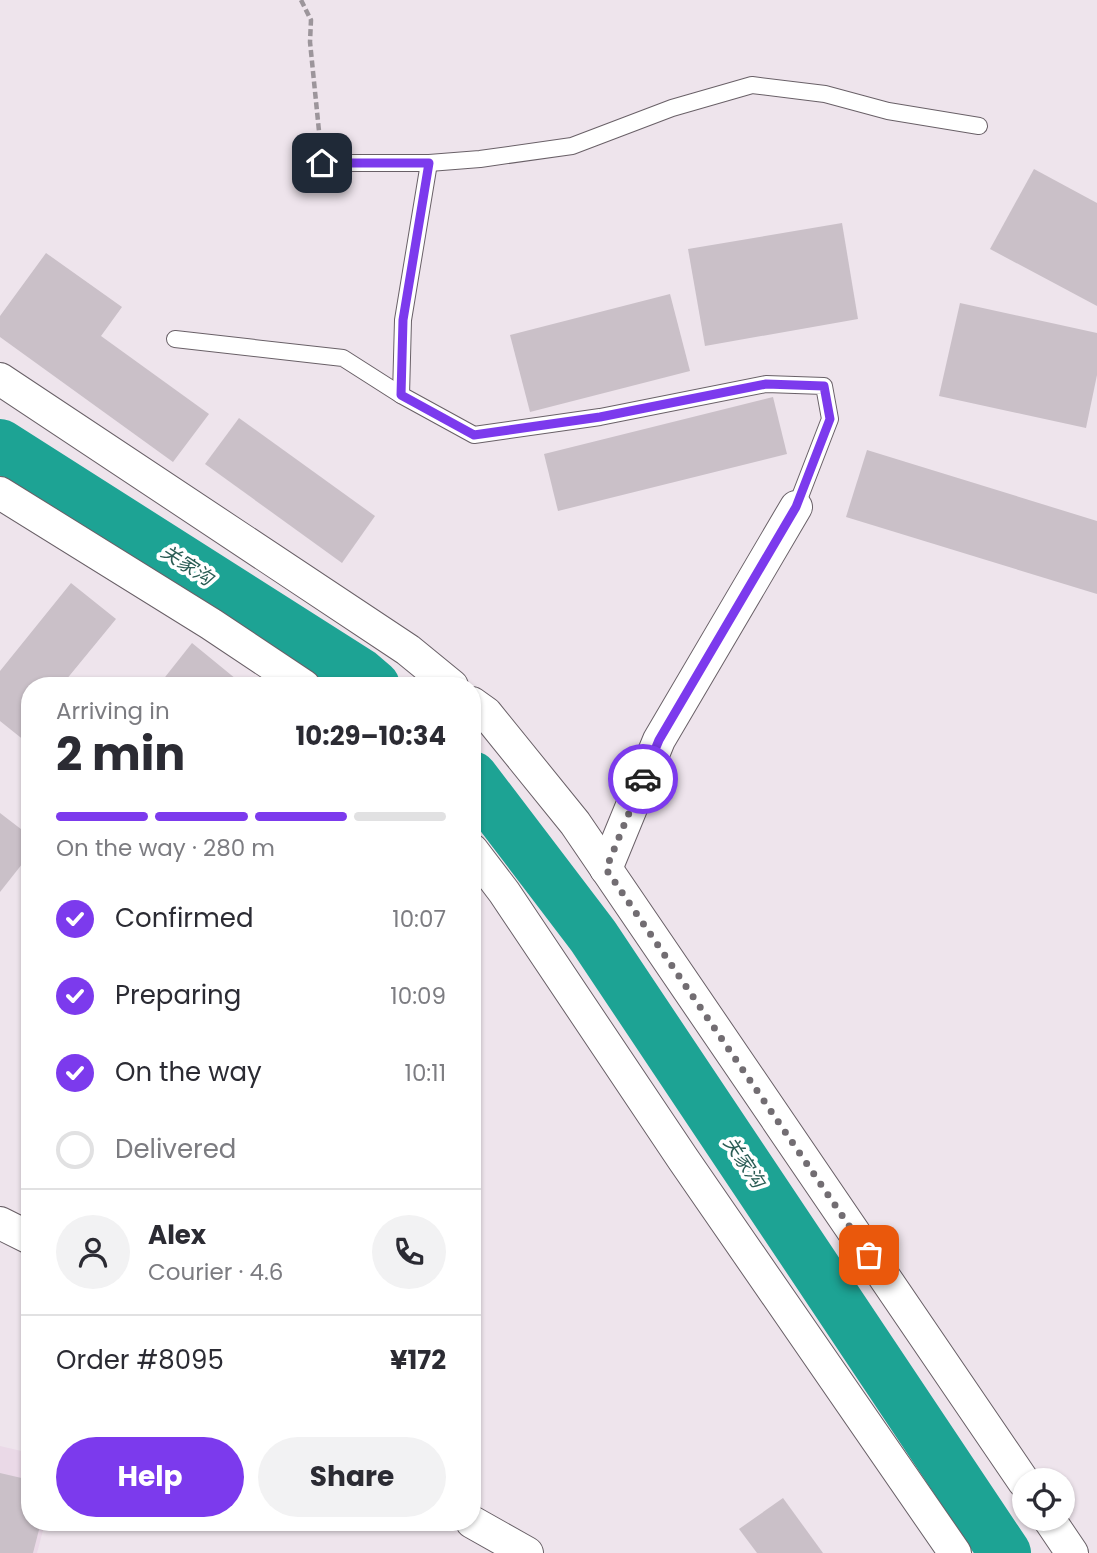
<!DOCTYPE html>
<html lang="en">
<head>
<meta charset="utf-8">
<style>
	body { margin:0; font-family:Poppins,"Noto Sans SC",sans-serif; background:#f2f2f3; color:#2b2b33; height:100vh; display:flex; flex-direction:column; font-size:26px; white-space:nowrap }
	* { box-sizing:border-box; margin:0 }
	p { font-size:23px; color:#7c7c81 }
	.icon { flex:none; width:38px; height:38px; fill:none; stroke:currentColor; stroke-width:2; stroke-linecap:round; stroke-linejoin:round }
	.map { position:relative; flex:1; overflow:hidden }
	.drawer { position:absolute; left:21px; top:677px; width:460px; height:854px; display:flex; flex-direction:column; background:#fff; border-radius:28px; box-shadow:0 2px 5px #0004 }
	.drawer>* { flex:none }
	.fabs { position:absolute; left:1012px; top:1468px; display:grid; gap:14px }
	.fabs a { display:grid; place-items:center; width:63px; height:63px; border-radius:50%; background:#fff; box-shadow:0 2px 5px #0004; font-size:35px }
	.pin { position:absolute; display:grid; place-items:center; width:60px; height:60px; color:#fff; margin:-30px; border-radius:14px; box-shadow:0 4px 10px #0006 }
	.courier { position:absolute; display:grid; place-items:center; width:70px; height:70px; margin:-35px; border:5px solid #7c3aed; border-radius:50%; background:#fff; color:#222; box-shadow:0 2px 9px #0007 }
	.summary em { font-style:normal; font-weight:700 }
	.summary div { display:flex; flex-direction:column-reverse }
	.summary { display:flex; align-items:center; justify-content:space-between; height:119px; padding:0 35px }
	h1 { font-size:46px; font-weight:700; line-height:52px }
	.bar { display:grid; grid-template-columns:repeat(4,1fr); gap:10px 7px; align-content:center; height:84px; padding:0 35px }
	.bar i { height:9px; border-radius:5px; background:#e1e1e2 }
	.bar .active { background:#7c3aed }
	.bar p { grid-column:span 4 }
	.line { display:flex; align-items:center; gap:18px; padding:0 35px; border-top:2px solid #e1e1e2 }
	.line div { flex:1 }
	.round { display:grid; place-items:center; flex:none; width:74px; height:74px; border-radius:37px; background:#f2f2f3 }
	ol { padding:0 35px; list-style:none }
	li { display:flex; align-items:center; gap:21px; height:77px }
	li p { margin-inline-start:auto }
	li .icon { padding:7px; border-radius:50%; background:#7c3aed; color:#fff; stroke-width:4 }
	li:last-child { color:#7c7c81 }
	li i { width:38px; height:38px; border:4px solid #e1e1e2; border-radius:50% }
	.action { display:flex; gap:14px; margin-top:auto; padding:14px 35px }
	.action a { flex:1; height:80px; border-radius:42px; background:#7c3aed; color:#fff; font-size:28px; font-weight:700; line-height:80px; text-align:center }
	.action a+a { background:#f2f2f3; color:#2b2b33 }
	.map>svg:first-child { display:block }
</style>
</head>
<body>
<div class="map">
<svg width="1097" height="1553" viewBox="0 0 1097 1553">
	<rect width="100%" height="100%" fill="#eee4ec"/>
	<!-- built -->
	<polygon fill="#ead9e7" points="0,1446 30,1453 30,1522 45,1523 37,1553 0,1553"/>
	<g fill="none" stroke-linecap="round" stroke-linejoin="round">
		<!-- river -->
		<g stroke="#1da394" stroke-width="52">
			<polyline points="0,445 360,674 374,686"/>
			<polyline points="472,777 593,936 1005,1553"/>
		</g>
	</g>
	<!-- building -->
	<g fill="#cac0c8">
		<polygon points="1034,169 1097,203 1097,306 990,249"/>
		<polygon points="842,223 858,319 705,346 688,249"/>
		<polygon points="46,253 122,307 101,336 209,414 173,462 0,337 0,316"/>
		<polygon points="670,294 690,371 530,412 510,335"/>
		<polygon points="960,303 1097,333 1097,375 1086,428 939,396"/>
		<polygon points="773,397 787,454 558,511 544,454"/>
		<polygon points="239,418 375,516 342,563 205,464"/>
		<polygon points="867,450 1097,521 1097,594 846,517"/>
		<polygon points="71,583 116,619 61,686 30,686 30,745 0,721 0,671"/>
		<polygon points="192,643 236,679 230,686 158,686"/>
		<polygon points="0,813 30,836 30,854 0,892"/>
		<polygon points="0,1473 30,1480 30,1522 41,1522 33,1553 0,1553"/>
		<polygon points="783,1498 823,1553 757,1553 739,1529"/>
	</g>
	<g fill="none" stroke-linecap="round" stroke-linejoin="round">
		<!-- lane casing -->
		<g stroke="#696067" stroke-width="18">
			<g id="lane">
				<polyline points="322,163 429,163 480,159 572,146 672,108 752,85 825,94 888,111 979,126"/>
				<polyline points="429,163 403,320 401,395 474,435 600,417 766,384 824,386 830,419 796,507"/>
				<polyline points="175,339 343,358 401,395"/>
			</g>
		</g>
		<!-- street casing -->
		<g stroke="#696067" stroke-width="34">
			<g id="street">
				<polyline points="0,379 408,650 452,686"/>
				<polyline points="0,493 211,624 304,686"/>
				<polyline points="472,703 486,713 575,823 1024,1482"/>
				<polyline points="472,850 504,892 683,1159 955,1553"/>
				<polyline points="606,869 659,740 796,507"/>
				<polyline points="0,1223 30,1238"/>
				<polyline points="1049,1519 1072,1553"/>
				<polyline points="472,1522 527,1553"/>
			</g>
		</g>
		<!-- path -->
		<polyline stroke="#9c959b" stroke-width="4.5" stroke-dasharray="7 3.5" stroke-linecap="butt" points="301,0 311,20 310,42 320,141"/>
		<!-- lane -->
		<use href="#lane" stroke="#fff" stroke-width="16"/>
		<!-- street -->
		<use href="#street" stroke="#fff" stroke-width="32"/>
	</g>
	<g fill="none" stroke-linecap="round" stroke-linejoin="round">
		<!-- done -->
		<polyline stroke="#726d72" stroke-width="7" stroke-dasharray="0 12.6" points="643,779 606,869 869,1255"/>
		<!-- route -->
		<polyline stroke="#7c3aed" stroke-width="9" points="322,163 429,163 403,320 401,395 474,435 600,417 766,384 824,386 830,419 796,507 659,740 643,779"/>
	</g>
	<g text-anchor="middle" dominant-baseline="central" stroke-width="7" stroke-linejoin="round" paint-order="stroke">
		<!-- water labels -->
		<g font-size="19" font-style="italic" fill="#2a5c54" stroke="#fff">
			<text transform="translate(187 565) rotate(33)">关家沟</text>
			<text transform="translate(744 1162) rotate(56)">关家沟</text>
		</g>
	</g>
</svg>
<div class="fabs">
<a><svg class="icon" aria-label="locate" viewBox="0 0 24 24"><circle cx="12" cy="12" r="6"/><path d="M12 2v4M12 18v4M2 12h4M18 12h4"/></svg></a>
</div>
<div class="pin" style="left:869px;top:1255px;background:#ea580c"><svg class="icon" aria-label="bag" viewBox="0 0 24 24"><path d="M5 8h14l-1 12H6zM9 8a3 3 0 0 1 6 0"/></svg></div>
<div class="pin" style="left:322px;top:163px;background:#1f2937"><svg class="icon" aria-label="home" viewBox="0 0 24 24"><path d="M3 11l9-7 9 7M6 9v11h12V9"/></svg></div>
<div class="courier" style="left:643px;top:779px"><svg class="icon" aria-label="car" viewBox="0 0 24 24"><path d="M5 17H2v-5l4-1 3-4h7l3 4 3 1v5h-3M9 17h6M6 11h13"/><circle cx="7" cy="17" r="2"/><circle cx="17" cy="17" r="2"/></svg></div>
<section class="drawer">
<div class="summary"><div><h1>2 min</h1><p>Arriving in</p></div><em>10:29–10:34</em></div>
<div class="bar"><i class="active"></i><i class="active"></i><i class="active"></i><i></i><p>On the way · 280 m</p></div>
<ol>
<li><svg class="icon" aria-label="check" viewBox="0 0 24 24"><path d="M5 12l5 5 9-10"/></svg>Confirmed<p>10:07</p></li>
<li><svg class="icon" aria-label="check" viewBox="0 0 24 24"><path d="M5 12l5 5 9-10"/></svg>Preparing<p>10:09</p></li>
<li><svg class="icon" aria-label="check" viewBox="0 0 24 24"><path d="M5 12l5 5 9-10"/></svg>On the way<p>10:11</p></li>
<li><i></i>Delivered</li>
</ol>
<div class="line" style="height:126px"><a class="round"><svg class="icon" aria-label="person" viewBox="0 0 24 24"><circle cx="12" cy="8" r="4"/><path d="M4 21q1-7 8-7t8 7"/></svg></a><div><b>Alex</b><p>Courier · 4.6</p></div><a class="round"><svg class="icon" aria-label="phone" viewBox="0 0 24 24"><path d="M5 4h4l2 5-3 2q2 4 5 5l2-3 5 2v4C11 20 4 13 5 4z"/></svg></a></div>
<div class="line" style="height:91px"><div>Order #8095</div><b>¥172</b></div>
<div class="action"><a>Help</a><a>Share</a></div>
</section>
</div>
</body>
</html>
